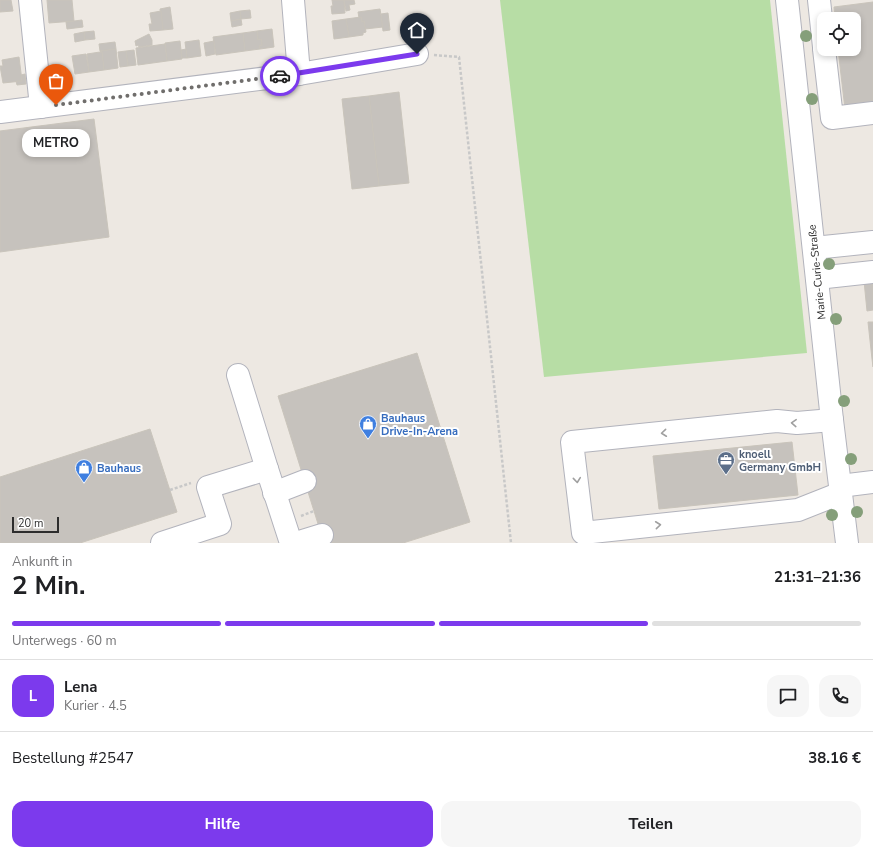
<!DOCTYPE html>
<html lang="de">
<head>
<meta charset="utf-8">
<style>
	body { margin:0; font-family:"Nunito Sans",sans-serif; background:#f6f6f6; color:#202124; height:100vh; display:flex; flex-direction:column; font-size:15px; white-space:nowrap }
	* { box-sizing:border-box; margin:0 }
	p { font-size:13px; color:#757577 }
	.icon { flex:none; width:22px; height:22px; fill:none; stroke:currentColor; stroke-width:2; stroke-linecap:round; stroke-linejoin:round }
	.map { position:relative; height:543px; overflow:hidden }
	.details { display:flex; flex-direction:column; background:#fff; flex:1 }
	.details>* { flex:none }
	.controls { position:absolute; left:817px; top:12px; display:grid; gap:8px }
	.controls a { display:grid; place-items:center; width:44px; height:44px; border-radius:8px; background:#fff; box-shadow:0 2px 6px #0003; font-size:20px }
	.scale { position:absolute; left:12px; bottom:10px; width:47px; box-sizing:border-box; padding-left:4px; border:2px solid #2d2d2d; border-top:0; font-size:11px; line-height:14px; white-space:nowrap; color:#2d2d2d; -webkit-text-stroke:3px #fff; paint-order:stroke }
	.pin { position:absolute; display:grid; place-items:center; width:34px; height:34px; color:#fff; margin:-41px -17px; border-radius:50% 50% 50% 0; rotate:-45deg; box-shadow:0 0 4px #0007 }
	.pin .icon { rotate:45deg }
	.courier { position:absolute; display:grid; place-items:center; width:40px; height:40px; margin:-20px; border:3px solid #7c3aed; border-radius:50%; background:#fff; color:#222; box-shadow:0 1px 5px #0007 }
	.bubble { position:absolute; height:28px; border-radius:12px; background:#fff; box-shadow:0 2px 6px #0003; font-size:13px; font-weight:700; line-height:28px; text-align:center }
	.overview em { font-style:normal; font-weight:700 }
	.overview div { display:flex; flex-direction:column-reverse }
	.overview { display:flex; align-items:center; justify-content:space-between; height:68px; padding:0 12px }
	h1 { font-size:26px; font-weight:700; line-height:30px }
	.bar { display:grid; grid-template-columns:repeat(4,1fr); gap:6px 4px; align-content:center; height:48px; padding:0 12px }
	.bar i { height:5px; border-radius:3px; background:#e0e0e0 }
	.bar .selected { background:#7c3aed }
	.bar p { grid-column:span 4 }
	.line { display:flex; align-items:center; gap:10px; padding:0 12px; border-top:1px solid #e0e0e0 }
	.line div { flex:1 }
	.round { display:grid; place-items:center; flex:none; width:42px; height:42px; border-radius:12px; background:#f6f6f6 }
	.button { display:flex; gap:8px; margin-top:auto; padding:8px 12px }
	.button a { flex:1; height:46px; border-radius:12px; background:#7c3aed; color:#fff; font-size:16px; font-weight:700; line-height:46px; text-align:center }
	.button a+a { background:#f6f6f6; color:#202124 }
	.map>svg:first-child { display:block }
</style>
</head>
<body>
<div class="map">
<svg width="873" height="543" viewBox="0 0 873 543">
	<rect width="100%" height="100%" fill="#ede8e2"/>
	<!-- green -->
	<polygon fill="#b7dda5" points="500,0 770,0 807,353 544,377"/>
	<!-- building -->
	<g fill="#c6c2bd" stroke="#c9c4bb">
		<polygon points="0,0 11,0 13,11 0,12"/>
		<polygon points="47,0 72,0 74,21 49,23"/>
		<polygon points="332,0 344,0 345,13 332,14 331,6 333,6"/>
		<polygon points="344,0 354,0 355,4 349,5 350,10 346,11"/>
		<polygon points="873,2 873,106 845,109 838,49 854,49 854,19 835,19 834,7"/>
		<polygon points="170,7 173,29 163,30 160,9"/>
		<polygon points="380,9 383,27 365,29 364,21 362,22 361,17 359,18 358,12"/>
		<polygon points="250,10 251,18 241,19 240,11"/>
		<polygon points="161,11 163,30 150,31 149,24 152,24 150,13"/>
		<polygon points="240,11 241,19 231,21 230,13"/>
		<polygon points="388,13 390,30 383,31 381,14"/>
		<polygon points="361,17 362,22 364,21 366,32 363,33 363,35 349,37 346,19"/>
		<polygon points="241,19 242,25 232,27 231,21"/>
		<polygon points="346,19 349,37 334,39 332,21"/>
		<polygon points="82,20 83,27 67,29 66,22"/>
		<polygon points="428,28 429,37 416,39 415,30"/>
		<polygon points="272,29 274,47 260,49 259,46 262,45 261,39 258,40 257,31"/>
		<polygon points="94,31 95,39 85,40 84,32"/>
		<polygon points="257,31 258,40 261,39 262,45 259,46 260,49 245,51 243,33"/>
		<polygon points="84,32 85,40 75,42 74,34"/>
		<polygon points="243,33 245,51 216,55 213,37"/>
		<polygon points="149,34 152,40 152,45 139,47 138,45 136,46 135,41"/>
		<polygon points="199,40 201,56 187,58 185,42"/>
		<polygon points="180,41 182,59 167,61 165,43"/>
		<polygon points="214,41 215,54 206,56 204,43"/>
		<polygon points="115,42 116,49 100,51 99,44"/>
		<polygon points="165,44 167,61 138,65 136,48"/>
		<polygon points="116,49 118,68 104,70 102,52 100,51"/>
		<polygon points="186,49 187,58 182,58 181,50"/>
		<polygon points="134,50 136,65 128,66 126,51"/>
		<polygon points="126,51 128,66 120,67 118,52"/>
		<polygon points="100,52 102,52 104,70 89,72 87,54"/>
		<polygon points="86,54 89,72 75,74 72,56"/>
		<polygon points="19,57 22,81 3,83 0,66 3,66 2,60"/>
		<polygon points="25,74 26,84 17,85 16,81 22,81 21,75"/>
		<polygon points="399,92 409,183 379,186 369,96"/>
		<polygon points="369,96 379,186 352,189 342,99"/>
		<polygon points="94,119 109,237 0,252 0,131"/>
		<polygon points="873,280 873,310 867,311 864,281"/>
		<polygon points="868,322 873,322 873,367 872,359"/>
		<polygon points="417,353 470,522 403,543 324,543 278,396"/>
		<polygon points="150,429 177,512 80,543 0,543 0,477"/>
		<polygon points="792,442 798,495 659,509 653,456"/>
	</g>
	<g fill="none" stroke-linecap="round" stroke-linejoin="round">
		<!-- minor casing -->
		<g stroke="#b2b3bc" stroke-width="24">
			<g id="minor">
				<polyline points="30,0 41,107"/>
				<polyline points="293,0 299,74"/>
				<polyline points="787,0 832,420 847,543"/>
				<polyline points="819,0 824,47"/>
				<polyline points="824,49 832,118 873,113"/>
				<polyline points="0,112 299,74 417,54"/>
				<polyline points="814,248 873,242"/>
				<polyline points="817,278 873,272"/>
				<polyline points="238,375 267,469"/>
				<polyline points="832,420 797,423 777,421 572,442 583,533 798,510 841,493"/>
				<polyline points="840,486 873,482"/>
				<polyline points="274,493 305,481"/>
				<polyline points="162,543 220,524 208,487 267,469 291,543"/>
				<polyline points="296,543 322,535"/>
			</g>
		</g>
		<!-- path -->
		<g stroke="#c8c8c8" stroke-width="2.5" stroke-dasharray="3 2" stroke-linecap="butt">
			<polyline points="434,55 459,57 511,543"/>
			<polyline points="170,490 191,483"/>
			<polyline points="301,516 314,511"/>
		</g>
		<!-- minor -->
		<use href="#minor" stroke="#fff" stroke-width="22"/>
	</g>
	<!-- trees -->
	<g fill="#859f7a">
		<circle cx="806" cy="36" r="6"/>
		<circle cx="812" cy="99" r="6"/>
		<circle cx="829" cy="264" r="6"/>
		<circle cx="836" cy="319" r="6"/>
		<circle cx="844" cy="401" r="6"/>
		<circle cx="851" cy="459" r="6"/>
		<circle cx="857" cy="512" r="6"/>
		<circle cx="832" cy="515" r="6"/>
	</g>
	<!-- one-way arrows -->
	<defs><path id="oneway-chevron" d="M-2-3.5L2.5 0L-2 3.5" fill="none" stroke-width="1.6" stroke-linecap="round" stroke-linejoin="round"/></defs>
	<g stroke="#a0a0a0">
		<use href="#oneway-chevron" transform="translate(794 423) rotate(-177)"/>
		<use href="#oneway-chevron" transform="translate(664 433) rotate(174)"/>
		<use href="#oneway-chevron" transform="translate(577 480) rotate(84)"/>
		<use href="#oneway-chevron" transform="translate(658 525) rotate(-6)"/>
	</g>
	<g fill="none" stroke-linecap="round" stroke-linejoin="round">
		<!-- done -->
		<polyline stroke="#706e6c" stroke-width="4" stroke-dasharray="0 7.2" points="56,105 280,76"/>
		<!-- route -->
		<polyline stroke="#7c3aed" stroke-width="5" points="280,76 417,54"/>
	</g>
	<!-- icons -->
	<defs>
		<g id="shop-pin" transform="scale(0.9)"><path d="M0 17L-7.5 6A9.5 9.5 0 1 1 7.5 6Z" fill="#3f7fe0" stroke="#fff"/><path d="M-5-2.5h2.3a2.7 3.5 0 0 1 5.4 0H5L5.5 6h-11ZM-1.5-2.5h3a1.5 2.3 0 0 0-3 0Z" fill="#fff"/></g>
		<g id="office-pin" transform="scale(0.9)"><path d="M0 17L-7.5 6A9.5 9.5 0 1 1 7.5 6Z" fill="#5c6f8a" stroke="#fff"/><path d="M-6-3h4V-5.5h4V-3h4V5H-6ZM-1-4.5V-3h2v-1.5ZM-6 0V1H6V0Z" fill="#fff"/></g>
	</defs>
	<g fill-rule="evenodd">
		<use href="#shop-pin" x="368" y="424"/>
		<use href="#office-pin" x="726" y="460"/>
		<use href="#shop-pin" x="84" y="468"/>
	</g>
	<g text-anchor="middle" dominant-baseline="central" stroke-width="4" stroke-linejoin="round" paint-order="stroke">
		<!-- street labels -->
		<g font-size="11" fill="#2d2d2d" stroke="#fff">
			<text transform="translate(817 272) rotate(-96)">Marie-Curie-Straße</text>
		</g>
		<!-- shop labels -->
		<g font-size="11" font-weight="bold" fill="#366cbe" stroke="#fff" text-anchor="start">
			<text x="381" y="418">Bauhaus<tspan x="381" dy="13">Drive-In-Arena</tspan></text>
			<text x="97" y="468">Bauhaus</text>
		</g>
		<!-- service labels -->
		<g font-size="11" font-weight="bold" fill="#4e5e75" stroke="#fff" text-anchor="start">
			<text x="739" y="454">knoell<tspan x="739" dy="13">Germany GmbH</tspan></text>
		</g>
	</g>
</svg>
<div class="controls">
<a><svg class="icon" aria-label="locate" viewBox="0 0 24 24"><circle cx="12" cy="12" r="6"/><path d="M12 2v4M12 18v4M2 12h4M18 12h4"/></svg></a>
</div>
<div class="scale">20 m</div>
<div class="pin" style="left:56px;top:105px;background:#ea580c"><svg class="icon" aria-label="bag" viewBox="0 0 24 24"><path d="M5 8h14l-1 12H6zM9 8a3 3 0 0 1 6 0"/></svg></div>
<div class="pin" style="left:417px;top:54px;background:#1f2937"><svg class="icon" aria-label="home" viewBox="0 0 24 24"><path d="M3 11l9-7 9 7M6 9v11h12V9"/></svg></div>
<div class="courier" style="left:280px;top:76px"><svg class="icon" aria-label="car" viewBox="0 0 24 24"><path d="M5 17H2v-5l4-1 3-4h7l3 4 3 1v5h-3M9 17h6M6 11h13"/><circle cx="7" cy="17" r="2"/><circle cx="17" cy="17" r="2"/></svg></div>
<div class="bubble" style="left:22px;top:129px;width:68px">METRO</div>
</div>
<section class="details">
<div class="overview"><div><h1>2 Min.</h1><p>Ankunft in</p></div><em>21:31–21:36</em></div>
<div class="bar"><i class="selected"></i><i class="selected"></i><i class="selected"></i><i></i><p>Unterwegs · 60 m</p></div>
<div class="line" style="height:72px"><b class="round" style="background:#7c3aed;color:#fff">L</b><div><b>Lena</b><p>Kurier · 4.5</p></div><a class="round"><svg class="icon" aria-label="chat" viewBox="0 0 24 24"><path d="M4 5h16v11H9l-5 4z"/></svg></a><a class="round"><svg class="icon" aria-label="phone" viewBox="0 0 24 24"><path d="M5 4h4l2 5-3 2q2 4 5 5l2-3 5 2v4C11 20 4 13 5 4z"/></svg></a></div>
<div class="line" style="height:52px"><div>Bestellung #2547</div><b>38.16 €</b></div>
<div class="button"><a>Hilfe</a><a>Teilen</a></div>
</section>
</body>
</html>
